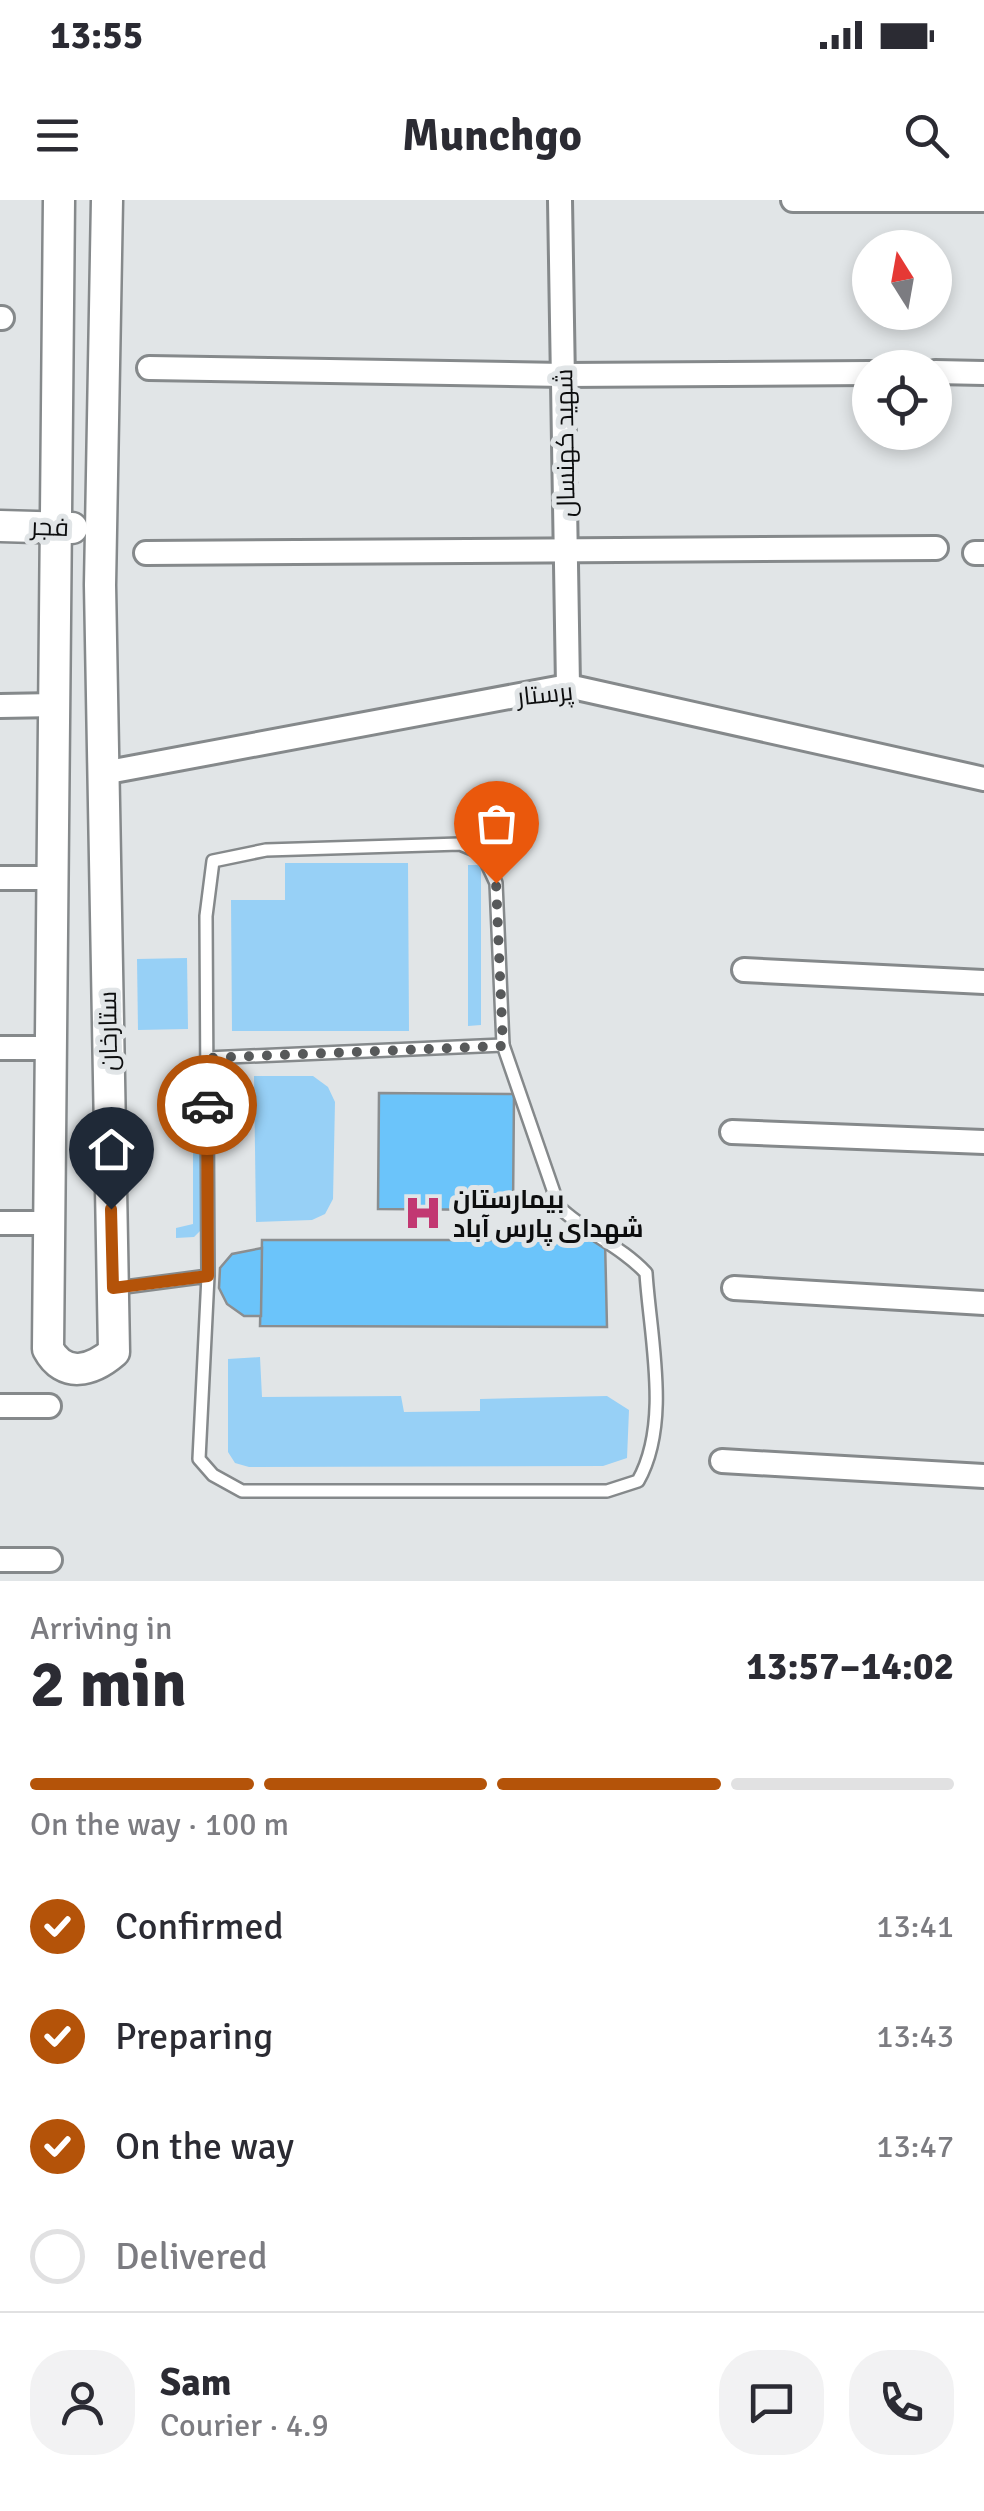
<!DOCTYPE html>
<html lang="en">
<head>
<meta charset="utf-8">
<style>
	body { margin:0; font-family:Signika,Cairo,sans-serif; background:#f2f2f3; color:#2b2b33; height:100vh; display:flex; flex-direction:column; font-size:38px; white-space:nowrap }
	* { box-sizing:border-box; margin:0 }
	p { font-size:32px; color:#7c7c81 }
	.icon { flex:none; width:55px; height:55px; fill:none; stroke:currentColor; stroke-width:2; stroke-linecap:round; stroke-linejoin:round }
	.map { position:relative; height:1381px; overflow:hidden }
	.side { display:flex; flex-direction:column; background:#fff; flex:1 }
	.side>* { flex:none }
	.needle { width:65px; rotate:349deg }
	.tools { position:absolute; left:852px; top:30px; display:grid; gap:20px }
	.tools a { display:grid; place-items:center; width:100px; height:100px; border-radius:50%; background:#fff; box-shadow:0 5px 15px #0003; font-size:50px }
	.pin { position:absolute; display:grid; place-items:center; width:85px; height:85px; color:#fff; margin:-102px -42px; border-radius:50% 50% 50% 0; rotate:-45deg; box-shadow:0 0 10px #0007 }
	.pin .icon { rotate:45deg }
	.courier { position:absolute; display:grid; place-items:center; width:100px; height:100px; margin:-50px; border:8px solid #b45309; border-radius:50%; background:#fff; color:#222; box-shadow:0 2px 12px #0007 }
	.overview em { font-style:normal; font-weight:700 }
	.overview div { display:flex; flex-direction:column-reverse }
	.overview { display:flex; align-items:center; justify-content:space-between; height:170px; padding:0 30px }
	h1 { font-size:65px; font-weight:700; line-height:75px }
	.bar { display:grid; grid-template-columns:repeat(4,1fr); gap:15px 10px; align-content:center; height:120px; padding:0 30px }
	.bar i { height:12px; border-radius:8px; background:#e1e1e2 }
	.bar .on { background:#b45309 }
	.bar p { grid-column:span 4 }
	.line { display:flex; align-items:center; gap:25px; padding:0 30px; border-top:2px solid #e1e1e2 }
	.line div { flex:1 }
	.round { display:grid; place-items:center; flex:none; width:105px; height:105px; border-radius:40px; background:#f2f2f3 }
	ol { padding:0 30px; list-style:none }
	li { display:flex; align-items:center; gap:30px; height:110px }
	li p { margin-inline-start:auto }
	li .icon { padding:10px; border-radius:50%; background:#b45309; color:#fff; stroke-width:4 }
	li:last-child { color:#7c7c81 }
	li i { width:55px; height:55px; border:5px solid #e1e1e2; border-radius:50% }
	.status { display:flex; justify-content:space-between; align-items:center; height:70px; padding:0 50px; background:#fff; direction:ltr }
	.status svg { height:28px; fill:currentColor }
	header { display:flex; justify-content:space-between; align-items:center; height:130px; padding:0 30px; background:#fff; font-size:45px; font-weight:700 }
	.map>svg:first-child { display:block }
</style>
</head>
<body>
<div class="status"><b>13:55</b><svg viewBox="0 0 49 12"><path d="M0 12V9h3v3zM5 12V6h3v6zM10 12V3h3v9zM15 12V0h3v12zM26 1h20v11H26zM47 4h2v5h-2z"/></svg></div>
<header><svg class="icon" aria-label="menu" viewBox="0 0 24 24"><path d="M4 6h16M4 12h16M4 18h16"/></svg>Munchgo<svg class="icon" aria-label="search" viewBox="0 0 24 24"><circle cx="10" cy="10" r="6"/><path d="M15 15l6 6"/></svg></header>
<div class="map">
<svg width="984" height="1381" viewBox="0 0 984 1381">
	<rect width="100%" height="100%" fill="#e1e5e7"/>
	<!-- green -->
	<g fill="#97d0f6">
		<polygon points="285,663 408,663 409,831 232,831 231,700 285,700"/>
		<polygon points="468,665 481,665 481,825 468,826"/>
		<polygon points="187,758 188,829 138,830 137,759"/>
		<polygon points="254,876 313,876 328,887 335,902 333,999 325,1014 312,1020 256,1022"/>
		<polygon points="180,879 197,879 202,884 205,1026 194,1037 176,1038 176,1028 193,1024 193,888 180,887"/>
		<polygon points="260,1157 262,1197 401,1196 404,1212 480,1211 480,1199 607,1196 629,1210 627,1258 603,1266 249,1267 235,1263 228,1252 228,1159"/>
	</g>
	<!-- building -->
	<g fill="#6bc4fa" stroke="#8b8e90" stroke-width="2.5">
		<polygon points="379,893 514,894 513,1010 378,1009"/>
		<polygon points="262,1040 605,1040 607,1127 260,1126"/>
		<polygon points="262,1048 261,1116 244,1116 227,1104 219,1088 220,1068 232,1054"/>
	</g>
	<g fill="none" stroke-linecap="round" stroke-linejoin="round">
		<!-- lane casing -->
		<g stroke="#85898b" stroke-width="16">
			<g id="lane">
				<polyline points="207,858 503,845"/>
				<path d="M117,1088l91,-12 -9,183 14,16 29,16h365l31,-10c33,-58 12,-144 8,-208 -25,-27 -60,-40 -87,-66l-56,-162 -7,-162 -14,-30 -22,-9 -194,6 -53,11 -7,55 2,360"/>
			</g>
		</g>
		<!-- street casing -->
		<g stroke="#85898b" stroke-width="28">
			<g id="street">
				<polyline points="560,0 568,486"/>
				<polyline points="793,0 984,0"/>
				<polyline points="0,118 2,118"/>
				<polyline points="149,168 564,175 870,173"/>
				<polyline points="935,172 984,173"/>
				<polyline points="146,353 936,348"/>
				<polyline points="975,353 984,353"/>
				<polyline points="0,506 56,505"/>
				<polyline points="103,573 568,486 984,579"/>
				<polyline points="0,678 54,678"/>
				<polyline points="744,770 984,782"/>
				<polyline points="0,848 50,848"/>
				<polyline points="732,932 984,942"/>
				<polyline points="0,1023 48,1023"/>
				<polyline points="734,1088 984,1103"/>
				<polyline points="0,1206 49,1206"/>
				<polyline points="722,1261 984,1276"/>
				<polyline points="0,1360 50,1360"/>
			</g>
		</g>
		<!-- secondary casing -->
		<g stroke="#85898b" stroke-width="35">
			<g id="secondary">
				<path d="M59,0l-11,1149c16,30 44,22 66,3l-14,-767 7,-385"/>
				<polyline points="0,326 72,328"/>
			</g>
		</g>
		<!-- lane -->
		<use href="#lane" stroke="#fff" stroke-width="11"/>
		<!-- street -->
		<use href="#street" stroke="#fff" stroke-width="22"/>
		<!-- secondary -->
		<use href="#secondary" stroke="#fff" stroke-width="30"/>
	</g>
	<g fill="none" stroke-linecap="round" stroke-linejoin="round">
		<!-- done -->
		<polyline stroke="#57595a" stroke-width="10" stroke-dasharray="0 18" points="207,905 206,858 503,846 496,683"/>
		<!-- route -->
		<polyline stroke="#b45309" stroke-width="12" points="111,1009 113,1088 208,1076 207,905"/>
	</g>
	<!-- icons -->
	<defs>
		<g id="hospital-bare" transform="scale(3)"><path d="M-5-5h3v3.5h4V-5h3V5h-3V1.5h-4V5h-3Z" fill="#c23872" stroke="#e1e5e7" stroke-width="2.5" paint-order="stroke"/></g>
	</defs>
	<g fill-rule="evenodd">
		<use href="#hospital-bare" x="423" y="1013"/>
	</g>
	<g text-anchor="middle" dominant-baseline="central" stroke-width="10" stroke-linejoin="round" paint-order="stroke">
		<!-- street labels -->
		<g font-size="25" fill="#0c0d0e" stroke="#e1e5e7">
			<text transform="translate(565 243) rotate(-91)">شهید کهنسال</text>
			<text transform="translate(50 327) rotate(2)">فجر</text>
			<text transform="translate(545 494) rotate(-6)">پرستار</text>
			<text transform="translate(108 831) rotate(-91)">ستارخان</text>
		</g>
		<!-- poi labels -->
		<g font-size="25" font-weight="bold" fill="#0c0d0e" stroke="#e1e5e7" text-anchor="start">
			<text x="453" y="999">بیمارستان<tspan x="453" dy="29">شهدای پارس آباد</tspan></text>
		</g>
	</g>
</svg>
<div class="tools">
<a><svg class="needle" viewBox="-14 -14 28 28"><path d="M0-13l5 13h-10z" fill="#e53935"/><path d="M0 13l5-13h-10z" fill="#7c7c81"/></svg></a>
<a><svg class="icon" aria-label="locate" viewBox="0 0 24 24"><circle cx="12" cy="12" r="6"/><path d="M12 2v4M12 18v4M2 12h4M18 12h4"/></svg></a>
</div>
<div class="pin" style="left:496px;top:683px;background:#ea580c"><svg class="icon" aria-label="bag" viewBox="0 0 24 24"><path d="M5 8h14l-1 12H6zM9 8a3 3 0 0 1 6 0"/></svg></div>
<div class="pin" style="left:111px;top:1009px;background:#1f2937"><svg class="icon" aria-label="home" viewBox="0 0 24 24"><path d="M3 11l9-7 9 7M6 9v11h12V9"/></svg></div>
<div class="courier" style="left:207px;top:905px"><svg class="icon" aria-label="car" viewBox="0 0 24 24"><path d="M5 17H2v-5l4-1 3-4h7l3 4 3 1v5h-3M9 17h6M6 11h13"/><circle cx="7" cy="17" r="2"/><circle cx="17" cy="17" r="2"/></svg></div>
</div>
<section class="side">
<div class="overview"><div><h1>2 min</h1><p>Arriving in</p></div><em>13:57–14:02</em></div>
<div class="bar"><i class="on"></i><i class="on"></i><i class="on"></i><i></i><p>On the way · 100 m</p></div>
<ol>
<li><svg class="icon" aria-label="check" viewBox="0 0 24 24"><path d="M5 12l5 5 9-10"/></svg>Confirmed<p>13:41</p></li>
<li><svg class="icon" aria-label="check" viewBox="0 0 24 24"><path d="M5 12l5 5 9-10"/></svg>Preparing<p>13:43</p></li>
<li><svg class="icon" aria-label="check" viewBox="0 0 24 24"><path d="M5 12l5 5 9-10"/></svg>On the way<p>13:47</p></li>
<li><i></i>Delivered</li>
</ol>
<div class="line" style="height:180px"><a class="round"><svg class="icon" aria-label="person" viewBox="0 0 24 24"><circle cx="12" cy="8" r="4"/><path d="M4 21q1-7 8-7t8 7"/></svg></a><div><b>Sam</b><p>Courier · 4.9</p></div><a class="round"><svg class="icon" aria-label="chat" viewBox="0 0 24 24"><path d="M4 5h16v11H9l-5 4z"/></svg></a><a class="round"><svg class="icon" aria-label="phone" viewBox="0 0 24 24"><path d="M5 4h4l2 5-3 2q2 4 5 5l2-3 5 2v4C11 20 4 13 5 4z"/></svg></a></div>
</section>
</body>
</html>
